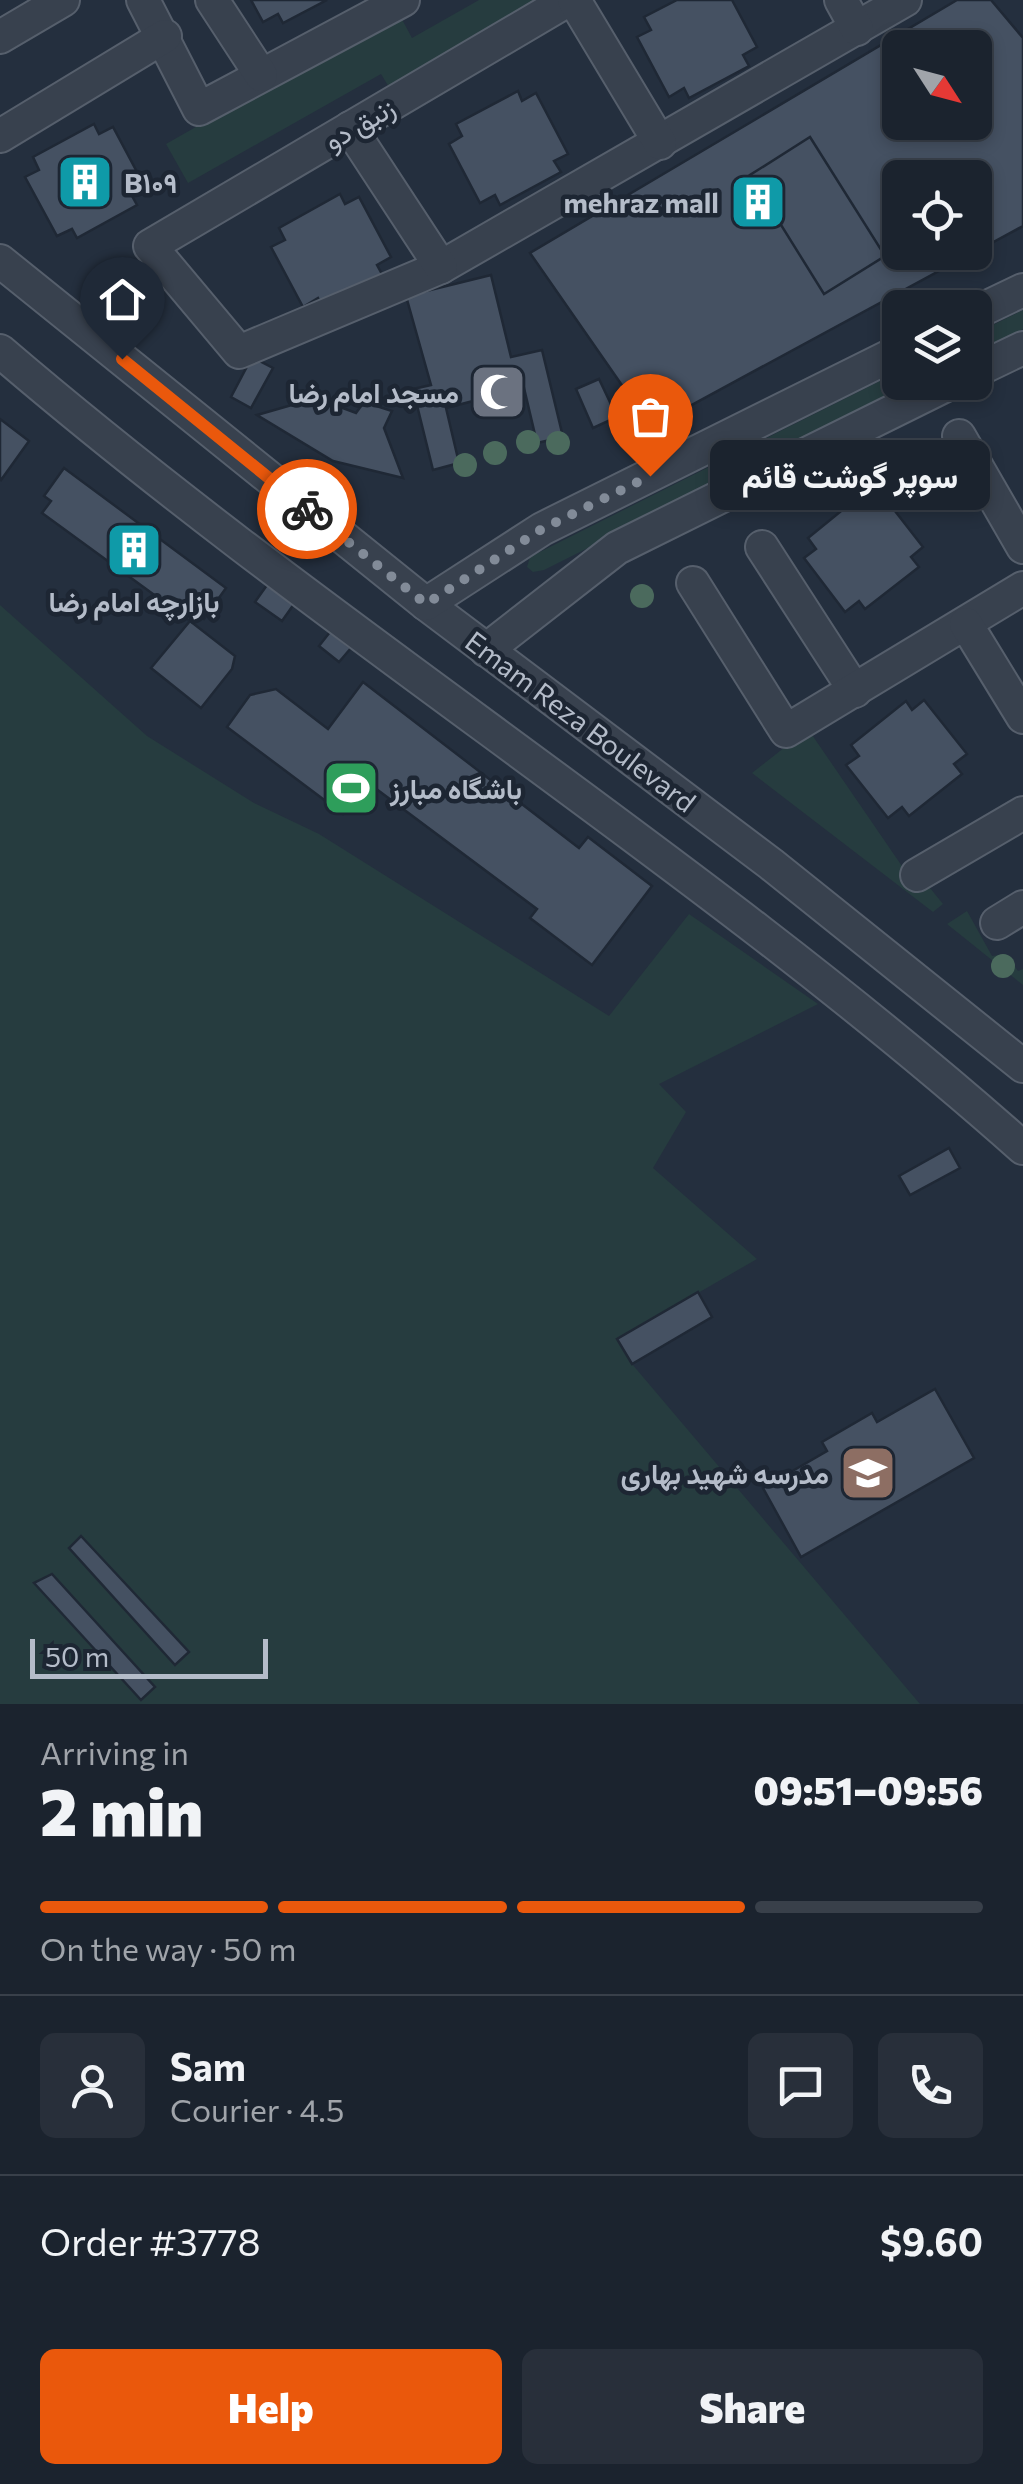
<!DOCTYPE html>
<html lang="en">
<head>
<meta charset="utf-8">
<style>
	body { margin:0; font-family:Commissioner,Vazirmatn,sans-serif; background:#282f3a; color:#f1f3f6; height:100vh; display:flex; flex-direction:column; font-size:38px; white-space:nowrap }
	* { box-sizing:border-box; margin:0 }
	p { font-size:32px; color:#a0a4aa }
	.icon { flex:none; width:55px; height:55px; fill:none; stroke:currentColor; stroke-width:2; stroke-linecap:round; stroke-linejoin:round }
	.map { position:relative; height:1704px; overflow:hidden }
	.details { display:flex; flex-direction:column; background:#1b232e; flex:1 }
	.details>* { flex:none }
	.needle { width:65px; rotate:126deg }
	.controls { position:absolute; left:882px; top:30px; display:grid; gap:20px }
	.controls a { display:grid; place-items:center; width:110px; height:110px; border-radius:15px; background:#1b232e; box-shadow:0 5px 15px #0003,0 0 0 2px #39404a; font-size:50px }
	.scale { position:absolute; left:30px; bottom:25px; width:238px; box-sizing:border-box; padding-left:10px; border:5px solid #b4bcc9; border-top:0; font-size:28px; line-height:35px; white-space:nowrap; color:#b4bcc9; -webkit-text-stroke:8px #1d2633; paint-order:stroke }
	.pin { position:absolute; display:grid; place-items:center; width:85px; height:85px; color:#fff; margin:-102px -42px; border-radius:50% 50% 50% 0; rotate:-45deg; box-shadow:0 0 10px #0007 }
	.pin .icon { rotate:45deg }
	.courier { position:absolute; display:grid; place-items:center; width:100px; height:100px; margin:-50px; border:8px solid #ea580c; border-radius:50%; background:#fff; color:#222; box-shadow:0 2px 12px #0007 }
	.bubble { position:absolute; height:70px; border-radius:15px; background:#1b232e; box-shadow:0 5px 15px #0003,0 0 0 2px #39404a; font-size:32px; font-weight:800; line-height:70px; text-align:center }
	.head em { font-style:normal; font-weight:800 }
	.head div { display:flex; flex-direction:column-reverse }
	.head { display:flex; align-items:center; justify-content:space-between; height:170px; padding:0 40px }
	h1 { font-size:65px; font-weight:800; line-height:75px }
	.bar { display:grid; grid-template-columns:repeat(4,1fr); gap:15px 10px; align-content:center; height:120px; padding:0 40px }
	.bar i { height:12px; border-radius:8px; background:#39404a }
	.bar .active { background:#ea580c }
	.bar p { grid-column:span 4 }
	.line { display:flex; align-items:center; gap:25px; padding:0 40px; border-top:2px solid #39404a }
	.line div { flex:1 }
	.round { display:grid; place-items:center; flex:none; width:105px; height:105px; border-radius:15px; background:#282f3a }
	.cta { display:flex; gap:20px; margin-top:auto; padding:20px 40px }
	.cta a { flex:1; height:115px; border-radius:15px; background:#ea580c; color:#fff; font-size:40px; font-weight:800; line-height:115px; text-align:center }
	.cta a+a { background:#282f3a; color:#f1f3f6 }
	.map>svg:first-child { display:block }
</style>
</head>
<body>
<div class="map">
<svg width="1023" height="1704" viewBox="0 0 1023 1704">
	<rect width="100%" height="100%" fill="#242f3e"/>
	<!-- green -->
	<g fill="#263c3f">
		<polygon points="479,0 555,0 392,92 381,74 188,183 166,144 398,12 412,38"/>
		<polygon points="1023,310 1023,329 975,354 975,334"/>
		<polygon points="900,371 900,382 917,383 544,570 533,572 527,567 530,557"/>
		<polygon points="0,605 147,736 254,803 319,834 609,1016 689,914 818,1004 659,1084 686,1112 653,1168 757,1259 618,1339 632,1364 920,1704 0,1704"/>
		<polygon points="808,729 919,891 930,888 943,904 933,912 752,773"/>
		<polygon points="967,911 992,956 1006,954 1018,971 1023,969 1023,985 947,924"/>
	</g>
	<!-- building -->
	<g fill="#455162" stroke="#1f2835" stroke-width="2.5" fill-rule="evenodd">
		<polygon points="251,0 327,0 283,23 278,14 263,22"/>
		<polygon points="677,0 732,0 757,47 743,55 749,66 689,98 684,88 669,97 637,37 651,30 644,17"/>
		<path d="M957,0h34l32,38v188l-48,26v-74h-75v74h74l-323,175 -121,-174zM900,48h75v74h-75z"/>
		<polygon points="518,91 522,101 536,93 568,154 554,161 561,172 500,205 495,195 480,203 449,144 462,136 456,124"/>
		<polygon points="94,124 99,134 113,127 145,187 131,194 137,205 77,238 72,229 57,236 25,177 39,170 33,157"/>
		<polygon points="810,137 885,256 824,294 750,175"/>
		<polygon points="340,194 345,204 359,197 391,257 377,265 383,276 323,308 318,298 303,307 271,247 285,240 279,228"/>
		<polygon points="491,275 511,357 542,350 563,437 537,443 524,388 446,408 459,463 433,470 413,389 431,385 406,296"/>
		<polygon points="252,357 273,368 251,408 231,397"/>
		<polygon points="599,379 617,417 593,428 576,389"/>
		<polygon points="316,398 356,413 364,402 392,411 384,428 403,478 333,461 257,415"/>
		<polygon points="0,419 29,441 1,480 0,479"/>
		<polygon points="64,468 226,588 204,619 196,613 190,621 42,513 51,501 44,496"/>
		<polygon points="881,493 923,547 911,557 919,567 865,609 859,601 845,612 804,558 816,549 808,538 862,494 869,503"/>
		<polygon points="267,585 294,604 282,621 255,602"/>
		<polygon points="190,621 235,656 232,669 201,708 151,668"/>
		<polygon points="330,632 351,648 339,662 319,646"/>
		<polygon points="363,682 579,848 588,837 652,886 592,965 530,918 537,909 367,782 343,814 227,727 250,695 276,689 328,729"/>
		<polygon points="924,700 967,754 954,764 962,774 909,816 902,807 888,818 846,765 859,756 851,745 906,701 912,710"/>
		<polygon points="949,1148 960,1168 910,1195 899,1176"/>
		<polygon points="698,1292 712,1317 632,1364 617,1339"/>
		<polygon points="935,1389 974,1458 801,1557 763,1488 827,1451 822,1442 872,1413 877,1422"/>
		<polygon points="81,1536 189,1652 175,1665 69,1548"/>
		<polygon points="52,1574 155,1687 141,1700 34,1583"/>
	</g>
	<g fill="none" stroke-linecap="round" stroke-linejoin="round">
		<!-- minor casing -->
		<g stroke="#565f6c" stroke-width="36">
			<g id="minor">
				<polyline points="143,0 199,109 403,0"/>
				<polyline points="212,0 261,75"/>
				<polyline points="568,0 150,246 239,352 441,267 905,0"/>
				<polyline points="574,0 660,143"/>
				<polyline points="841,0 857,29"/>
				<polyline points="0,37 63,0"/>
				<polyline points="350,128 441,267"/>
				<polyline points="0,136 165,36"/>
				<polyline points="0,261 426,604 771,864 1023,1066"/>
				<polyline points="975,313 1023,290"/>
				<path d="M0,351c329,282 699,509 1023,797"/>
				<polyline points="975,371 1023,348"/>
				<polyline points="959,436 1023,547"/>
				<polyline points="762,547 855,691"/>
				<polyline points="693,583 786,731 1023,588"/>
				<polyline points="426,604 542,529 900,351"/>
				<polyline points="966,624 1023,717"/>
				<polyline points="486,650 617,548 952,382"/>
				<polyline points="917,875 1023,813"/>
				<polyline points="997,923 1023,907"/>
			</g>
		</g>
		<!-- minor -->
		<use href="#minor" stroke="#38414e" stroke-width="32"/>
	</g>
	<!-- trees -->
	<g fill="#4b6a5d">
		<circle cx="528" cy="442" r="12"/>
		<circle cx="558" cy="443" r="12"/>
		<circle cx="495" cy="453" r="12"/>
		<circle cx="465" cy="465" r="12"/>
		<circle cx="642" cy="596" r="12"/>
		<circle cx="1003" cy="966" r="12"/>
	</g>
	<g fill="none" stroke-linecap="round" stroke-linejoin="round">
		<!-- done -->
		<polyline stroke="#828b98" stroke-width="10" stroke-dasharray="0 18" points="307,509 426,604 542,529 650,476"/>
		<!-- route -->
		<polyline stroke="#ea580c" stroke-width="12" points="122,359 307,509"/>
	</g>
	<!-- icons -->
	<defs>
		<g id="building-square" transform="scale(2.875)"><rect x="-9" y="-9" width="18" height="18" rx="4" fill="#0f9aa8" stroke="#1d2633"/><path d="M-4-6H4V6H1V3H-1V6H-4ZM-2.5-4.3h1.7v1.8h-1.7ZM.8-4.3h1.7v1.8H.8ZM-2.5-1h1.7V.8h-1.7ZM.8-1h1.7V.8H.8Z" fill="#fff"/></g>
		<g id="mosque-square" transform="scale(2.875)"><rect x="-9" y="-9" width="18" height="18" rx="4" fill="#6b7280" stroke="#1d2633"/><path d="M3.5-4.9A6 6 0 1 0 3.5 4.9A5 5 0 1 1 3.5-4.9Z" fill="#fff"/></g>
		<g id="stadium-square" transform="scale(2.875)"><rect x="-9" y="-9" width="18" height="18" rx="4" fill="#2e9e5b" stroke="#1d2633"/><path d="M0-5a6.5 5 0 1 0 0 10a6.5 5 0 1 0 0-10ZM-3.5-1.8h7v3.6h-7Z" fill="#fff"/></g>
		<g id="school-square" transform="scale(2.875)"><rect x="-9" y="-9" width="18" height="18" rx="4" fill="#8d6e63" stroke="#1d2633"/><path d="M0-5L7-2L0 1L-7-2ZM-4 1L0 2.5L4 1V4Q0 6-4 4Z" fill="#fff"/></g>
	</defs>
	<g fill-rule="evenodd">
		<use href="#building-square" x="85" y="182"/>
		<use href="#building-square" x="758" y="202"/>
		<use href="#mosque-square" x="498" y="392"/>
		<use href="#building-square" x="134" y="550"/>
		<use href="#stadium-square" x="351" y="788"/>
		<use href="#school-square" x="868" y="1473"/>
	</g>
	<g text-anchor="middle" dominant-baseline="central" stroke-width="9" stroke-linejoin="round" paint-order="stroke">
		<!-- street labels -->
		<g font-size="28" fill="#b4bcc9" stroke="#1d2633">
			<text transform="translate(359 123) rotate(-30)">زنبق دو</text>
			<text transform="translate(581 721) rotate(37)">Emam Reza Boulevard</text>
		</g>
		<!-- poi labels -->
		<g font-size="28" font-weight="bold" fill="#b4bcc9" stroke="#1d2633" text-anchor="end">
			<text x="124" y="182" text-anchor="start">B۱۰۹</text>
			<text x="719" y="202">mehraz mall</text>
			<text x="459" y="392">مسجد امام رضا</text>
			<text x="134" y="601" text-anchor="middle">بازارچه امام رضا</text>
			<text x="390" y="788" text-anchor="start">باشگاه مبارز</text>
			<text x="829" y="1473">مدرسه شهید بهاری</text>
		</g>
	</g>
</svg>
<div class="controls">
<a><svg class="needle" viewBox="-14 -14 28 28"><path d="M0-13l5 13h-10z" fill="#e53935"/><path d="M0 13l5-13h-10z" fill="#a0a4aa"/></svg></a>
<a><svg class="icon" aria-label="locate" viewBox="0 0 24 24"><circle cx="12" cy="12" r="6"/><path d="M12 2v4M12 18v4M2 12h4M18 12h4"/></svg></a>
<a><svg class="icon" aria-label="layers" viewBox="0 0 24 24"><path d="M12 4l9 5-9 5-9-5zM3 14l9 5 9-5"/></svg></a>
</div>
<div class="scale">50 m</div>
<div class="pin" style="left:650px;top:476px;background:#ea580c"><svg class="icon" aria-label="bag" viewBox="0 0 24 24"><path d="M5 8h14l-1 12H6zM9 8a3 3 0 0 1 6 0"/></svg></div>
<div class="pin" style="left:122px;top:359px;background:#1f2937"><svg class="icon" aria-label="home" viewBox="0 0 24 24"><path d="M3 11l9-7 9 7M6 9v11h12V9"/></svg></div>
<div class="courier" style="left:307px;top:509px"><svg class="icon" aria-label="bike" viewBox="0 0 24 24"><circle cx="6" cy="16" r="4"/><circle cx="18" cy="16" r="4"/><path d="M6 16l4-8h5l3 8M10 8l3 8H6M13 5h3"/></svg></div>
<div class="bubble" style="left:710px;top:440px;width:280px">سوپر گوشت قائم</div>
</div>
<section class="details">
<div class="head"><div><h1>2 min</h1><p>Arriving in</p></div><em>09:51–09:56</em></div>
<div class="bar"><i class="active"></i><i class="active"></i><i class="active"></i><i></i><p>On the way · 50 m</p></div>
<div class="line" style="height:180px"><a class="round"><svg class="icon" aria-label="person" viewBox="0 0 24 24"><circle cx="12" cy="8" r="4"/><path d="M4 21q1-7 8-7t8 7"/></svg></a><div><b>Sam</b><p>Courier · 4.5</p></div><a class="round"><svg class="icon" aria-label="chat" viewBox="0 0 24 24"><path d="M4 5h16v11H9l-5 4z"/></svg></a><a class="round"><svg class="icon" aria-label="phone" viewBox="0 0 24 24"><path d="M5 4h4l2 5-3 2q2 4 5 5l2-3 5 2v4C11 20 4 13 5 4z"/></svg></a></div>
<div class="line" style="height:130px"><div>Order #3778</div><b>$9.60</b></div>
<div class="cta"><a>Help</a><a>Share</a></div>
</section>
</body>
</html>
